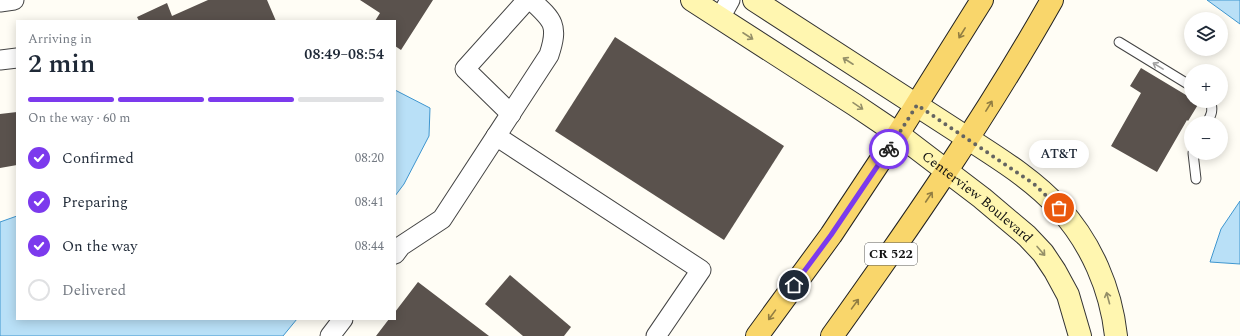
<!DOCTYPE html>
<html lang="en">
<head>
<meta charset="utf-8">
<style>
	body { margin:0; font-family:Spectral,serif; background:#f2f2f3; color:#1f2937; height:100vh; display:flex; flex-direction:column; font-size:15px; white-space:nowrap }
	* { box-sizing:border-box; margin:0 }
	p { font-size:13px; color:#747a83 }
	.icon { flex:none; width:22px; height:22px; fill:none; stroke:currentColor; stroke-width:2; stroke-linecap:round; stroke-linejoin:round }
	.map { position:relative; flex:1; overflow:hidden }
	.side { position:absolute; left:16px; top:20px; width:380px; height:300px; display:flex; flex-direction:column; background:#fff; border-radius:0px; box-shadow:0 2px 10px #0003 }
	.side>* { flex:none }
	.controls { position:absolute; left:1184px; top:12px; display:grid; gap:8px }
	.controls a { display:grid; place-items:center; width:44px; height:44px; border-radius:50%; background:#fff; box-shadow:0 2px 10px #0003; font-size:20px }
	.pin { position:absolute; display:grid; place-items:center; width:34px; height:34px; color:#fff; margin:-17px; border:2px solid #fff; border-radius:50%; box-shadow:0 1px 4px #0007 }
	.courier { position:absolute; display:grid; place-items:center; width:40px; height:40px; margin:-20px; border:3px solid #7c3aed; border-radius:50%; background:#fff; color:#222; box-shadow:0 1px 5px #0007 }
	.bubble { position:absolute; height:28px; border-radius:14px; background:#fff; box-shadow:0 2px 10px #0003; font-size:13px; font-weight:600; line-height:28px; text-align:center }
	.summary em { font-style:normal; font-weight:600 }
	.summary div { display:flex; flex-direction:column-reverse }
	.summary { display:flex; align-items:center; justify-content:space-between; height:68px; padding:0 12px }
	h1 { font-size:26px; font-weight:600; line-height:30px }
	.bar { display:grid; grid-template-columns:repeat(4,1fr); gap:6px 4px; align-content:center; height:48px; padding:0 12px }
	.bar i { height:5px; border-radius:3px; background:#e0e1e3 }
	.bar .on { background:#7c3aed }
	.bar p { grid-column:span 4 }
	ol { padding:0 12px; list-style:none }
	li { display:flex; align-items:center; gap:12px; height:44px }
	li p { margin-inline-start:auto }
	li .icon { padding:4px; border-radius:50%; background:#7c3aed; color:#fff; stroke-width:4 }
	li:last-child { color:#747a83 }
	li i { width:22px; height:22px; border:2px solid #e0e1e3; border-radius:50% }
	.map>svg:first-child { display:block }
</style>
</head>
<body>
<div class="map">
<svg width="1240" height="336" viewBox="0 0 1240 336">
	<rect width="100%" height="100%" fill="#fffdf5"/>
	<!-- water -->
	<g fill="#b9e0f7" stroke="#3f96cf">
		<polygon points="1207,0 1240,0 1240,24"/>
		<polygon points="395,90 430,108 429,136 404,184 395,196"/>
		<polygon points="1240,201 1240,264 1210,262 1221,229"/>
		<polygon points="17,216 17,319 297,319 283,336 0,336 0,222"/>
	</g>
	<!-- building -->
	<g fill="#5a524d">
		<polygon points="208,0 267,0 276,21 139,21 137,17 167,3 172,16"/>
		<polygon points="360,0 433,0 401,50 395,46 395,21 375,21 380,13"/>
		<polygon points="615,37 784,146 724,240 555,131"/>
		<polygon points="1141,68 1191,98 1191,101 1196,101 1199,103 1188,121 1187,120 1157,172 1111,146 1141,93 1130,86"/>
		<polygon points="17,112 17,165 0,168 0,114"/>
		<polygon points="510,275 571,327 564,336 523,336 485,304"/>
		<polygon points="418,282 489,336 376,336 389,319 395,319 395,312"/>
	</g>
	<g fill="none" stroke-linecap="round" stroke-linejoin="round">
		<!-- lane casing -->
		<g stroke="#444" stroke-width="11">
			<g id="lane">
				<polyline points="1119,42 1191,86"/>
				<path d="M1207,123c4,-8 7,-13 3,-22"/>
				<polyline points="1193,153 1196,179"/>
			</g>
		</g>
		<!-- street casing -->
		<g stroke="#444" stroke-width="21">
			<g id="street">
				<polyline points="0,2 14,0"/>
				<polyline points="720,18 730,0"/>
				<polyline points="0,60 17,58"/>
				<polyline points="511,114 465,69 527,0"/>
				<polyline points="496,136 701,270 656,336"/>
				<path d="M395,254l6,-8 41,-27 107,-164c10,-30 4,-35 -18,-55"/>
				<polyline points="330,336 343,319"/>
			</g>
		</g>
		<!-- secondary casing -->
		<g stroke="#333" stroke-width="24">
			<g id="secondary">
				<path id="s1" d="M692,0l163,105 43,29 84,64 45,38 16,17 12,18 13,24 12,41"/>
				<path d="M754,0c67,43 134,86 201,130 36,24 75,46 104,78 32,35 52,81 57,128"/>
			</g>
		</g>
		<!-- primary casing -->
		<g stroke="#222" stroke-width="24">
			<g id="primary">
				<polyline points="757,336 831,235 898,134 982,0"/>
				<path d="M832,336c78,-109 154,-219 220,-336"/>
			</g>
		</g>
		<!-- lane -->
		<use href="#lane" stroke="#fff" stroke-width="9"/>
		<!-- street -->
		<use href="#street" stroke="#fff" stroke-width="19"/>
		<!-- secondary -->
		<use href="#secondary" stroke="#fff6b0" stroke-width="22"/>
		<!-- primary -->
		<use href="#primary" stroke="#f9d66b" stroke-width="22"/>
	</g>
	<!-- one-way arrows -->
	<defs><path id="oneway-shaft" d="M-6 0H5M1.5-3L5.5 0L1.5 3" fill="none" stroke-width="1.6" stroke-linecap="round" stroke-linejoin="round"/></defs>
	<g stroke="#917d42">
		<use href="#oneway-shaft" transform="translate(962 33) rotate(122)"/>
		<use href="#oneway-shaft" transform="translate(989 106) rotate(-58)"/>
		<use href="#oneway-shaft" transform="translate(929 197) rotate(-56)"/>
		<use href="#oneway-shaft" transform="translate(855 304) rotate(-54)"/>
		<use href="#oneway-shaft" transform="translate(772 315) rotate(126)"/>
	</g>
	<g stroke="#948f68">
		<use href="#oneway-shaft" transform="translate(748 36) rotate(33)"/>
		<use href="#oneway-shaft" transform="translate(848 61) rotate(-147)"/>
		<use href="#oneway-shaft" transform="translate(858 106) rotate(34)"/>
		<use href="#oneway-shaft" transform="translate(1041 251) rotate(49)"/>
		<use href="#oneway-shaft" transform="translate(1108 298) rotate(-105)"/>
	</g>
	<use stroke="#a0a0a0" href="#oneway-shaft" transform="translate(1158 66) rotate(-149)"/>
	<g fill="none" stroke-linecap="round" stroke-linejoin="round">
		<!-- done -->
		<polyline stroke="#646461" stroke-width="4" stroke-dasharray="0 7.2" points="889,149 917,105 1034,184 1059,208"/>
		<!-- route -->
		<polyline stroke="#7c3aed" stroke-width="5" points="794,285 831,235 889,149"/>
	</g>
	<g text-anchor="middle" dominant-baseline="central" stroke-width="4" stroke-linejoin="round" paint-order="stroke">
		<!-- shield labels -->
		<rect fill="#fff" stroke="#585858" stroke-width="1" x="865" y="243" width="52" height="22" rx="3"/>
		<g font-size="13" font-weight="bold" fill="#111">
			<text x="891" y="254">CR 522</text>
		</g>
		<!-- street labels -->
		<g font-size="14" fill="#111" stroke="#fff">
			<text stroke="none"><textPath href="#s1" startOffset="347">Centerview Boulevard</textPath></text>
		</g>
	</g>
</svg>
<div class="controls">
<a><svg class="icon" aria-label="layers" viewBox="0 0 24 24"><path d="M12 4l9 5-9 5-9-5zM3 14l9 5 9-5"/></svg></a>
<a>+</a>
<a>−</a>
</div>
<div class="pin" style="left:1059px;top:208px;background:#ea580c"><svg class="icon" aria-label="bag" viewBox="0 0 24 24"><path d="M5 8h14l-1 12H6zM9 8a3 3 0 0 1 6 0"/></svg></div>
<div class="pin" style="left:794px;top:285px;background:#1f2937"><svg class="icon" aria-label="home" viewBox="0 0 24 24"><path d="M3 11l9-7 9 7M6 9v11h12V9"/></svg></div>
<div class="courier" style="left:889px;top:149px"><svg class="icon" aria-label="bike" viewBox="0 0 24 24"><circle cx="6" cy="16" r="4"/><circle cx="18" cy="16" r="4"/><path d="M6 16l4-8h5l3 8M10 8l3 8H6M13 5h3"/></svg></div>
<div class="bubble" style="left:1029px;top:140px;width:60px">AT&amp;T</div>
<section class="side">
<div class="summary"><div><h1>2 min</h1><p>Arriving in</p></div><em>08:49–08:54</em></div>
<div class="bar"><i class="on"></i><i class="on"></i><i class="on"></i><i></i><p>On the way · 60 m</p></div>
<ol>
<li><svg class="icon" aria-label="check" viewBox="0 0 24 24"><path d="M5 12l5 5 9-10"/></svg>Confirmed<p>08:20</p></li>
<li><svg class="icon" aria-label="check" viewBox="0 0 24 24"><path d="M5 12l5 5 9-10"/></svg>Preparing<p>08:41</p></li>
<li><svg class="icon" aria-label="check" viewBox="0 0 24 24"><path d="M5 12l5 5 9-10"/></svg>On the way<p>08:44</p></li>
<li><i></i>Delivered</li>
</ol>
</section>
</div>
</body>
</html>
